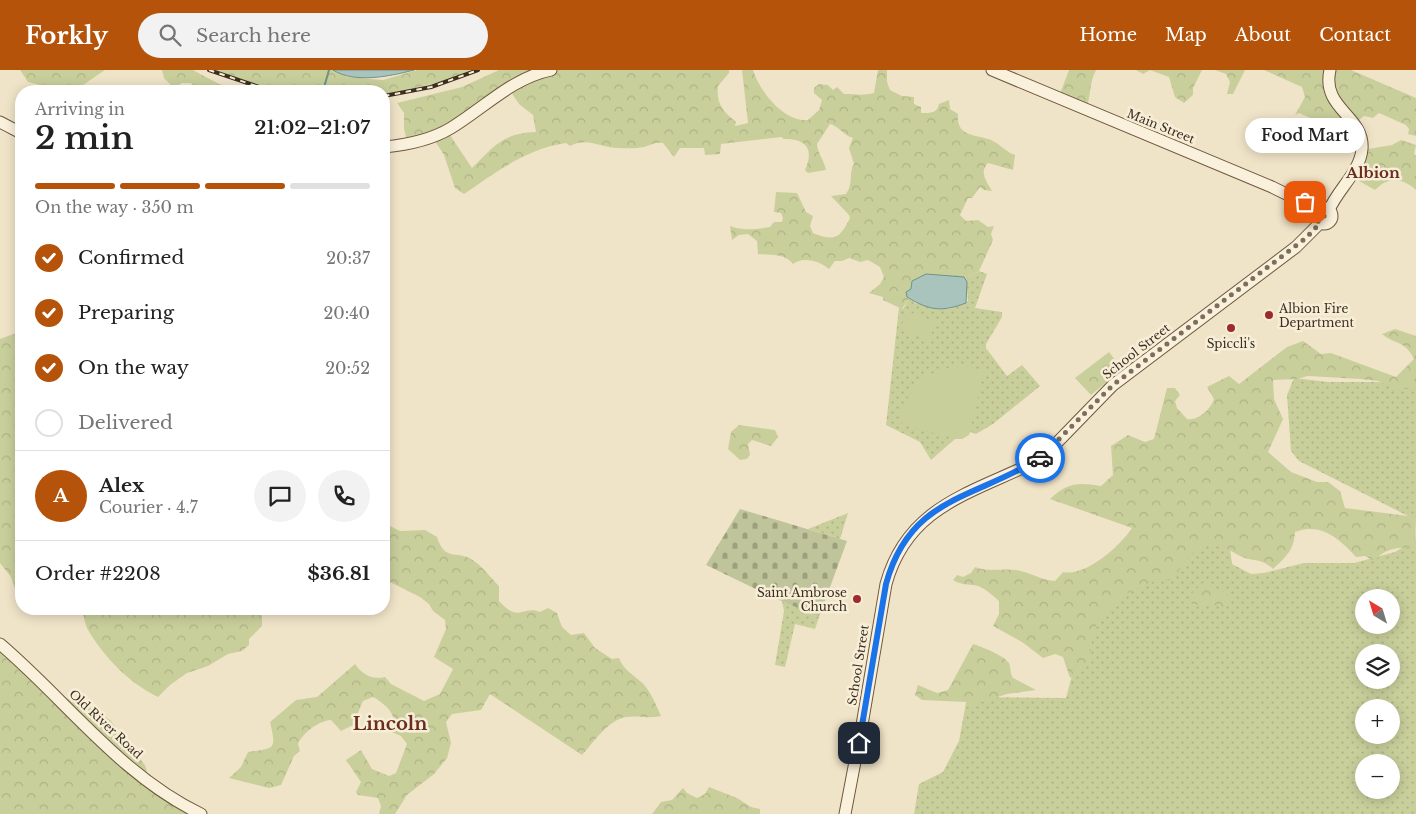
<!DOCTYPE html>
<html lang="en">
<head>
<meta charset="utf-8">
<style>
	body { margin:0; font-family:"Libre Baskerville",serif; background:#f2f2f2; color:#222; height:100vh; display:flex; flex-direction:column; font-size:19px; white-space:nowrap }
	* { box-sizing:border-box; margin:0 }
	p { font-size:16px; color:#767676 }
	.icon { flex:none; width:28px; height:28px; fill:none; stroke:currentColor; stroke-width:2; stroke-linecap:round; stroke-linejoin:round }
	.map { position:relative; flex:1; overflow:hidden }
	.panel { position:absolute; left:15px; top:15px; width:375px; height:530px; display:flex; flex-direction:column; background:#fff; border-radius:20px; box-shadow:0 2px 12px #0003 }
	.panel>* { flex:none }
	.needle { width:32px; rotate:322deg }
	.tools { position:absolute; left:1355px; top:519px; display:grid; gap:10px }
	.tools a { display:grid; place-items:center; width:45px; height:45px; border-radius:50%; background:#fff; box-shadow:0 2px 12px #0003; font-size:25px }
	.pin { position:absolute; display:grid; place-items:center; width:42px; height:42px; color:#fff; margin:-21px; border-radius:10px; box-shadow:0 2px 8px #0006 }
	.courier { position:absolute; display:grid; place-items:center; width:50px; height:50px; margin:-25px; border:4px solid #1a73e8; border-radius:50%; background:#fff; color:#222; box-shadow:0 1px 6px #0007 }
	.bubble { position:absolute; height:35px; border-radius:18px; background:#fff; box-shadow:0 2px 12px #0003; font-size:16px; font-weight:600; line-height:35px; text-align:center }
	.overview em { font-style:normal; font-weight:600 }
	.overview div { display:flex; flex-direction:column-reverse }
	.overview { display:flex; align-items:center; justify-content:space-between; height:85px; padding:0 20px }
	h1 { font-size:32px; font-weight:600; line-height:38px }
	.bar { display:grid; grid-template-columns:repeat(4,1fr); gap:8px 5px; align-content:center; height:60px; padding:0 20px }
	.bar i { height:6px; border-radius:4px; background:#e0e0e0 }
	.bar .current { background:#b45309 }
	.bar p { grid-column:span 4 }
	.line { display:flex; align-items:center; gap:12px; padding:0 20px; border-top:1px solid #e0e0e0 }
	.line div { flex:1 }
	.round { display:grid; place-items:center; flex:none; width:52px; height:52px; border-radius:26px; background:#f2f2f2 }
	ol { padding:0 20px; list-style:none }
	li { display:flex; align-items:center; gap:15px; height:55px }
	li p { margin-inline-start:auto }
	li .icon { padding:5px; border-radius:50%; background:#b45309; color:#fff; stroke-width:4 }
	li:last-child { color:#767676 }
	li i { width:28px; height:28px; border:2px solid #e0e0e0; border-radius:50% }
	header { display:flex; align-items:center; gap:30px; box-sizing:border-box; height:70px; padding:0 25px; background:#b45309; color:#fff }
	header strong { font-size:24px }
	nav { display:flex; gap:28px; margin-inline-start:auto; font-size:18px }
	.search { width:350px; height:45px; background:#f2f2f2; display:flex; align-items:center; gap:12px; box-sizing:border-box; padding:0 18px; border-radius:28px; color:#767676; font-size:19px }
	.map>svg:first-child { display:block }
</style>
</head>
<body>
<header>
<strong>Forkly</strong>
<div class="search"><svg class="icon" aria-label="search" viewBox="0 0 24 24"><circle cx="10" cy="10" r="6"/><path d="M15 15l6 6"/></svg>Search here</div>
<nav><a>Home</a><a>Map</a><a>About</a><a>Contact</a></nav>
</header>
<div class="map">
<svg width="1416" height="744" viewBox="0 0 1416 744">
	<defs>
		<pattern id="green-dots" width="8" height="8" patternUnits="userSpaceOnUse" patternTransform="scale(1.25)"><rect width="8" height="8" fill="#c9cf9b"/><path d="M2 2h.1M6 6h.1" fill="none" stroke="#aeb285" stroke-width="1.8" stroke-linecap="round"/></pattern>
		<pattern id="forest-crowns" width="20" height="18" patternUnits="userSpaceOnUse" patternTransform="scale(1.25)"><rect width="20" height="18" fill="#c9cf9b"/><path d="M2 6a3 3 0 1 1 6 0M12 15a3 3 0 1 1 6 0" fill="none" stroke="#aeb285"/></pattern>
		<pattern id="cemetery-stones" width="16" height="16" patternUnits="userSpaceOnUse" patternTransform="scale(1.25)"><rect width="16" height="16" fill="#bfc49a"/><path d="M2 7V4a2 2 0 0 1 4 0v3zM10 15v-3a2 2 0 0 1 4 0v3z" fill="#9ca07d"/></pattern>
	</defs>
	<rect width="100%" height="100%" fill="#f0e4c8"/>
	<!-- green -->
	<g fill="url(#green-dots)" fill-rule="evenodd">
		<polygon points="979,201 987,204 975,238 1002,242 1002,247 986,274 986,278 1007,306 1022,295 1040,316 993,354 976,364 971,362 962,369 955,369 931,390 920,372 886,355 899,237 903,239 909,228 915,233 949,239 968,231 966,209"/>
		<polygon points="1294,308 1328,312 1378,312 1416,316 1416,450 1299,391 1291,381 1287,325"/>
		<polygon points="848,443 840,469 808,459"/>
		<path d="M1416,469v275h-502l5,-30 24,-12 16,-31 8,-44 99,1 14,-53 24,-37 73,-62 52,-5 3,23 19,10 13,-1 40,-10h50l41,-11zM1364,528h27v27h-27zM1364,582h27v28h-27zM1364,638h27v27h-27zM1364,692h27v28h-27z"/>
		<polygon points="782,531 819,547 815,559 795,554 785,597 775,595 784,541"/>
	</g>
	<!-- forest -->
	<g fill="url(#forest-crowns)" fill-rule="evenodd">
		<polygon points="20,0 105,0 80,17 78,21 54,21 51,18 28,12"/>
		<polygon points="162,0 193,0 219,14 240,21 197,21 191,13 182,13 177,16 178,19 172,20 173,17 164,8"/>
		<path d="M213,0h120l15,7 35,3 34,-10h58l-17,8 -74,17v-4c-58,0 -118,7 -171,-21z"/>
		<path d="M499,0h230v3l-11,13c-2,18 5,25 18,36l-1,4 13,-3 -6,-53h11c7,22 31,52 55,50l11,-10 3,-10 -8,-7v-5l5,-4 9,1 5,5 4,-3 7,7c13,0 18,2 30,-1l4,-23h9v12l3,8 12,6 12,1v7l7,3v6c8,0 16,1 18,-9l10,-4 1,9 8,5c-2,23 17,20 33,26 9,4 15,12 24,15l-2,15 -25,-7c-9,9 -2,18 4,28l-8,-1 -4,-3 -8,11h-4l-8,17 6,6 12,-1 10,7 6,-1 -3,8 2,6 -14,31 -13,8 -6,-2 -49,12 -2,9 -7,11 -19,-9v-3l-14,-4 11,-9 4,-7 -4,-10 -12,-7 -8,2 -11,-4 -7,3h-7l-6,8c-9,-8 -26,-13 -36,-5 -8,-11 -23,-9 -35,-10l-1,-13 -9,-7 -9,1 -7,5 -2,-14c12,5 27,3 40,1l4,-5h8l1,-4 -2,-5 -7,-1 2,-20 21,1 9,19 7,4 -3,10 3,7c22,9 27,5 37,-15l-1,-3 -18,-19 15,-2c8,-11 2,-20 8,-30l-5,-16 4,-10c-10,-3 -13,-11 -23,-14l-13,20c1,10 7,16 9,26l-18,3 -3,-3c10,-22 0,-32 -22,-31l-1,-2 -61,7 -1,10 -15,1 -1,-7h-24l-6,9 -11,-14c-9,-1 -11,2 -19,4 -8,2 -20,1 -28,1 -17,-1 -29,-11 -46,-2l-4,-3c-40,6 -70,29 -102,51l-9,-6 -11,-33 -11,-17 -25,6 -4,-15v-16l-7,-10 65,-16zM511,22l8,12 14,11 3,17c-33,1 -42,14 -64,36l-22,-33 1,-6z"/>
		<path d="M1069,0h27c-7,13 -5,26 -10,40l-28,-11z"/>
		<polygon points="1136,0 1245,0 1233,24 1227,24 1230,12 1226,4 1215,0 1202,0 1193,18 1193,25 1184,33 1175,27 1169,7 1150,0 1143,4"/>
		<path d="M1264,0h87l65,28v38l-8,-2 1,-5 -3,-4 -27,-12 -6,5 -9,-2 -12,9 -5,-5 -11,8c-13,-6 -25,-9 -37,-15l-4,2 10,-18 -3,-10z"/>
		<path d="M1401,70l15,5 -2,9 2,2v34c-13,-12 -28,-14 -41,0l-25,-14 12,-26 30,-5z"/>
		<polygon points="21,258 21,533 20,535 11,507 0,493 0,269 16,263"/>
		<path d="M1395,259l21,7v53h-19l-19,-8 -18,-2 -52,-3 -11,3 -24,1 1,19 9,20 -15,33 23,20 26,10h11l12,9 5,17 71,9 -1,32c-16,-3 -29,-1 -41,12l-9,-5 -9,1c-16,-18 -36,-35 -61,-25 -1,18 -9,25 -22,37 -9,-9 -17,-8 -28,-11 -9,-3 -18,-11 -28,-13 -22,-6 -34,23 -46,35l-16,1 -32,14 -13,14 -12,9 -8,30 3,12 -23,18 -7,-21 -8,-3 -12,4 -21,-16 -29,-16 6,-12v-13c-7,-6 -13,-12 -21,-15 -9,-2 -19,-1 -25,-6l4,-5 6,2 8,-4 4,-6c15,6 30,0 46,4 12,3 21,9 34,10l8,-9c23,5 57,-26 69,-44l-82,-29c17,-16 28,-17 51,-13l12,-11 -2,-29 17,-11 17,7 9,-3 13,-51h8l5,7 -5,6 2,7 10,11c11,2 24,-10 27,-20l-7,-12 22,-11 10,8 48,-37 16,-6 18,13 10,-1 65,24 18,-18c-9,-19 -19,-14 -32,-25z"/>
		<polygon points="1109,282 1122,299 1091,325 1075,308"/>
		<polygon points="739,355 775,360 778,367 771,376 752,370 748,374 750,385 747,389 740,390 728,379 731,362"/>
		<path d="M384,453l16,8 25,-1 12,7c8,26 21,12 37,24 9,6 17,17 25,25v15c21,23 22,4 41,11l8,-4 9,5 5,14 9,8 13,-2 11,15 17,11 7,-1c4,11 13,16 21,23 10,8 16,24 21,35 -12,3 -22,-1 -35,1 -18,3 -32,25 -44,38l-92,-61 -9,16 -29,4 -6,8 5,21 -4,15 -13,16 -27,21 -12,19h-16l2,-8 -3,-8 -20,-3 -2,-3 5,-10 -15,-22 15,-10 11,19 17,7 7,-3 11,-29 -6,-8 -12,-5 6,-8c-2,-12 -11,-20 -22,-26l-10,4 -7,16 1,6 -16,8 -10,-11c-13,1 -28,13 -33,24l2,7 -6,5 -13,29 -12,3 -40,-10 12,-11 7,-15c26,-4 29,-1 22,-30l26,-22 21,-3 38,-33c8,11 17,16 30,13l6,7 33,17 16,-7 13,-25 -19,-12 12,-28 -1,-9 -12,-9 -4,-7 -9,-7 -30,-15 -6,2z"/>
		<polygon points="1204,512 1230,526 1230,533 1224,538 1212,534 1202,537 1189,531 1189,526"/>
		<path d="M80,539h177l5,7v10l-13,13v6l-7,6 -14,3 -20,12 -21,7 -17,12 -12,12c-29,-14 -53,-39 -70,-67 -4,-7 -3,-15 -8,-21z"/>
		<path d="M973,574c7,2 32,12 36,19 2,5 1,10 4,15l23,12 -29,4 -40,13 -1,-5 -44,-2 -7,-5 3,-10 19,8 11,-3z"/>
		<polygon points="0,576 59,625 91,638 110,650 145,695 147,701 143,707 196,744 0,744"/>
		<polygon points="709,717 737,728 751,737 760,739 760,744 652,744 661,732 672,730 683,718 687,723 697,728 705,724"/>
	</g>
	<!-- cemetery -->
	<polygon fill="url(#cemetery-stones)" points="740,439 847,471 819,547 770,526 706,495"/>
	<!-- pitch -->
	<g fill="#c9cf9b">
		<polygon points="907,241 936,252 929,270 900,259"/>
		<path d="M966,296l18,5 -15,64 -7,4h-6l-53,-14 -4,-9c14,-34 29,-48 67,-50z"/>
	</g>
	<!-- water -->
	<g fill="#a9c4bc" stroke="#6f938a">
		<path d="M333,0h81c-23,6 -59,14 -81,0z"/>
		<path d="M926,204l38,3 3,5 -1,21c-24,9 -36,8 -59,-6l-1,-5 5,-3 1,-8z"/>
	</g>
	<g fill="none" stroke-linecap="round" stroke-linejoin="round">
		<!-- stream -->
		<polyline stroke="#6f938a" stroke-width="2" points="323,21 329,0"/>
		<!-- secondary casing -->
		<g stroke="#6f573f" stroke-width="13">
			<g id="secondary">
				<polyline points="992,0 1272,117 1319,140"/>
				<polyline points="0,52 21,63"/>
				<path d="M384,77c22,-2 47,-7 67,-19 33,-20 61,-50 100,-58"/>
				<circle cx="1324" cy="146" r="8"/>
				<path d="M1329,140c9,-21 31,-38 33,-61 3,-33 -41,-40 -32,-79"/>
				<path d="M0,574c66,56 121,132 201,170"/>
				<path d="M845,744l17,-89 24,-141c21,-76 82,-90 145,-120l13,-8 69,-71 183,-138 24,-24"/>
			</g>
		</g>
		<!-- secondary -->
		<use href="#secondary" stroke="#faf1dc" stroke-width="11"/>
		<!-- rail casing -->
		<g stroke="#3d2e20" stroke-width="4">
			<g id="rail">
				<polyline points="209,0 271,21"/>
				<polyline points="384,26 431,17 478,0"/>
			</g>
		</g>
		<!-- rail -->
		<use href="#rail" stroke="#f7eed8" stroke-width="2" stroke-dasharray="5.5" stroke-linecap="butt"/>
	</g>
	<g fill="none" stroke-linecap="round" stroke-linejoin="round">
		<!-- done -->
		<polyline stroke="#7c6e5b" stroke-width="5" stroke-dasharray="0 9" points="1040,388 1113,315 1306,168 1320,153 1316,149 1319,140 1305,132"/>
		<!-- route -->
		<path stroke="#1a73e8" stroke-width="6" d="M859,673l27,-159c24,-88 89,-85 154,-126"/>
	</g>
	<!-- markers -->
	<g fill="#9e2a2b" stroke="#f7eed8" stroke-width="2">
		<circle cx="1269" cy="245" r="5"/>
		<circle cx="1231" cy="258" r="5"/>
		<circle cx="857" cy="529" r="5"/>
	</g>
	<g text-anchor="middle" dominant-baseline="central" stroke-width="5" stroke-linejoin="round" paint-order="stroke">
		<!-- street labels -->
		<g font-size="12" fill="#3d2e20" stroke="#f7eed8">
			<text transform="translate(1161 56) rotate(22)">Main Street</text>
			<text transform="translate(1136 281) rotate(-38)">School Street</text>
			<text transform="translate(858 595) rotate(-81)">School Street</text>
			<text transform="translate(106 654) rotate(43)">Old River Road</text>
		</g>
		<!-- poi labels -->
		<g font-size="12" fill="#3d2e20" stroke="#f7eed8" text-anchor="start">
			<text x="1279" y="238">Albion Fire<tspan x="1279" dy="14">Department</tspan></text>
			<text x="1231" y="273" text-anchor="middle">Spiccli's</text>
			<text x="847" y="522" text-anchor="end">Saint Ambrose<tspan x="847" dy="14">Church</tspan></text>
		</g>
		<!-- quarter labels -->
		<g font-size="15" font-weight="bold" fill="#6b2e1e" stroke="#f7eed8">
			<text x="1373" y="102">Albion</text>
		</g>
		<!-- district labels -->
		<g font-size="18" font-weight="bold" fill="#6b2e1e" stroke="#f7eed8">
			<text x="390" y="654">Lincoln</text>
		</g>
	</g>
</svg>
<div class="tools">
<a><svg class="needle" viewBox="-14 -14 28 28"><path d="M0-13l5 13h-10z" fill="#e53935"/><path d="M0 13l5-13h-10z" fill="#767676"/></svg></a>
<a><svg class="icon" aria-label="layers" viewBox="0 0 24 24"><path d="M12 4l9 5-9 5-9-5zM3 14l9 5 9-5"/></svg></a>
<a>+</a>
<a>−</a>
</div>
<div class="pin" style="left:1305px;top:132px;background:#ea580c"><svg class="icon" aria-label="bag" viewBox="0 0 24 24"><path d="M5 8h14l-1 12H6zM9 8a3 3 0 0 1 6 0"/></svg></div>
<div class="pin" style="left:859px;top:673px;background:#1f2937"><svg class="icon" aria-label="home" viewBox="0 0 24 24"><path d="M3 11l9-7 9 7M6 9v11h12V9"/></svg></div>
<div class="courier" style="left:1040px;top:388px"><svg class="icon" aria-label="car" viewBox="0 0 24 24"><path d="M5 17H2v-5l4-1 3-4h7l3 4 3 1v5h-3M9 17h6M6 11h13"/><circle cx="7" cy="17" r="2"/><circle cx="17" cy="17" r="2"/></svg></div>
<div class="bubble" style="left:1245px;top:48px;width:120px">Food Mart</div>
<section class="panel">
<div class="overview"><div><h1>2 min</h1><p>Arriving in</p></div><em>21:02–21:07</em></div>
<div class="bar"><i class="current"></i><i class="current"></i><i class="current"></i><i></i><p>On the way · 350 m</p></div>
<ol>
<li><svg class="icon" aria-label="check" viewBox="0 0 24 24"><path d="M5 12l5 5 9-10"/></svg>Confirmed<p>20:37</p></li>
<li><svg class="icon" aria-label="check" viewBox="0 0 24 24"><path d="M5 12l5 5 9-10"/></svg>Preparing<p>20:40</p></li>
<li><svg class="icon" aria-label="check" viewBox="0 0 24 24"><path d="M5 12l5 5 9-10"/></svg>On the way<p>20:52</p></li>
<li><i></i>Delivered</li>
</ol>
<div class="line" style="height:90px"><b class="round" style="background:#b45309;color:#fff">A</b><div><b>Alex</b><p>Courier · 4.7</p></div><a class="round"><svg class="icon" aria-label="chat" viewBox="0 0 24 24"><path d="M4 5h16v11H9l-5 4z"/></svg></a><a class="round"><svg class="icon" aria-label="phone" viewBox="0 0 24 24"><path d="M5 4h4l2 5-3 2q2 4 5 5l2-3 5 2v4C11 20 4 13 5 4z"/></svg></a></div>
<div class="line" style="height:65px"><div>Order #2208</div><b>$36.81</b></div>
</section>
</div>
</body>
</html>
